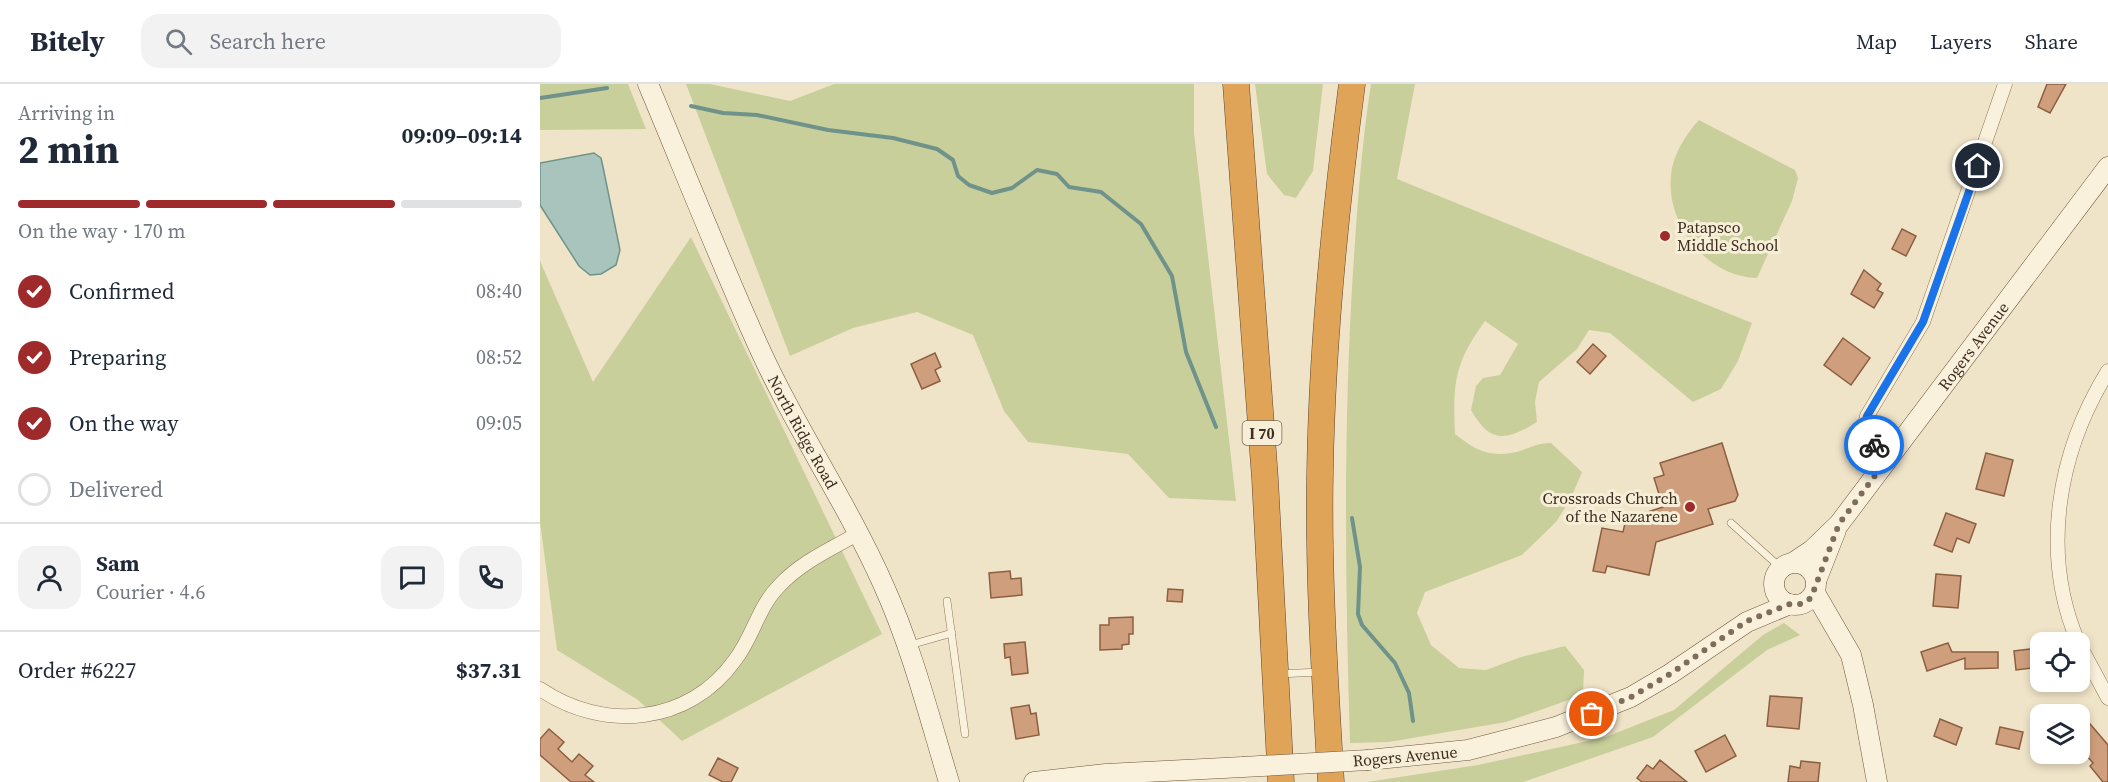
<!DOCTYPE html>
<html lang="en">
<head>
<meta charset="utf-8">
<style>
	body { margin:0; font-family:"Source Serif 4",serif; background:#f2f2f3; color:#1f2937; height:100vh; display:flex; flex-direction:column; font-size:22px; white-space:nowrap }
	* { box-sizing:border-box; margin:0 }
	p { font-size:20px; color:#747a83 }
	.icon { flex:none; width:33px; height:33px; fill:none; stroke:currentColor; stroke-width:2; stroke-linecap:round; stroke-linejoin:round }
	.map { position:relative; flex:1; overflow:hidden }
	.drawer { display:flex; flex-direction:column; background:#fff; width:540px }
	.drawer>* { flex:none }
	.controls { position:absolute; left:1490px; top:548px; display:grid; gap:12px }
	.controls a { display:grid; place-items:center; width:60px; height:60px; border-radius:12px; background:#fff; box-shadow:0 3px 9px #0003; font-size:30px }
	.pin { position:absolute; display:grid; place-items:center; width:51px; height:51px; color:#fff; margin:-26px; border:3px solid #fff; border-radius:50%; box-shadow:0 2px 6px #0007 }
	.courier { position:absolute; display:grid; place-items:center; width:60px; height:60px; margin:-30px; border:4px solid #1a73e8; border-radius:50%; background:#fff; color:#222; box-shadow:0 2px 8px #0007 }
	.overview em { font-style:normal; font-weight:700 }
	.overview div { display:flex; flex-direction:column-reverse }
	.overview { display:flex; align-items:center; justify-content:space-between; height:102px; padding:0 18px }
	h1 { font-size:39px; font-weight:700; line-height:45px }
	.bar { display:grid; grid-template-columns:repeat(4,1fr); gap:9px 6px; align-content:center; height:72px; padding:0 18px }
	.bar i { height:8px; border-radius:4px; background:#e0e1e3 }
	.bar .current { background:#9e2a2b }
	.bar p { grid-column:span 4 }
	.line { display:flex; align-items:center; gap:15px; padding:0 18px; border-top:2px solid #e0e1e3 }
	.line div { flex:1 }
	.round { display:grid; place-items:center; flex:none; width:63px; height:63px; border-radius:18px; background:#f2f2f3 }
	ol { padding:0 18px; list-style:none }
	li { display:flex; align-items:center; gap:18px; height:66px }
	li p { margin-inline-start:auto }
	li .icon { padding:6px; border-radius:50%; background:#9e2a2b; color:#fff; stroke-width:4 }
	li:last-child { color:#747a83 }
	li i { width:33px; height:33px; border:3px solid #e0e1e3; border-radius:50% }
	header { display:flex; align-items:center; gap:36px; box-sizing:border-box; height:84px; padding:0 30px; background:#fff; border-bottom:2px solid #e0e1e3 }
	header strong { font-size:28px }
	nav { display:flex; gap:33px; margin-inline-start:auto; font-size:21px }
	.search { width:420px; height:54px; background:#f2f2f3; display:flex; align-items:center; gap:15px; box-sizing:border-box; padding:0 21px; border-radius:18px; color:#747a83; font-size:22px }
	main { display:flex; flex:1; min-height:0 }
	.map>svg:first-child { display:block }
</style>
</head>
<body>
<header>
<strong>Bitely</strong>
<div class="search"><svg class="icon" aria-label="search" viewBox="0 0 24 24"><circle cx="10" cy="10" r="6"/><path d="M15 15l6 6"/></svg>Search here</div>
<nav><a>Map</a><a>Layers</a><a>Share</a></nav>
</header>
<main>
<section class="drawer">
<div class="overview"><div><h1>2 min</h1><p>Arriving in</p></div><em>09:09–09:14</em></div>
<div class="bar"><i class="current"></i><i class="current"></i><i class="current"></i><i></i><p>On the way · 170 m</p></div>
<ol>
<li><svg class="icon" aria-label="check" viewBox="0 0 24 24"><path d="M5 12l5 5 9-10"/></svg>Confirmed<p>08:40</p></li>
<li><svg class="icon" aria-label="check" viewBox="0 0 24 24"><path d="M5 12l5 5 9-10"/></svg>Preparing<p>08:52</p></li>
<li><svg class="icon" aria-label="check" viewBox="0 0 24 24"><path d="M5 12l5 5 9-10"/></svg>On the way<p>09:05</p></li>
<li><i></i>Delivered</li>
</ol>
<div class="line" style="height:108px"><a class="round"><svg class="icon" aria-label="person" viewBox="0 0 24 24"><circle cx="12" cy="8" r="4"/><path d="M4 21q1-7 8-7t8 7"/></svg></a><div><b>Sam</b><p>Courier · 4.6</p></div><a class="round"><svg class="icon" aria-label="chat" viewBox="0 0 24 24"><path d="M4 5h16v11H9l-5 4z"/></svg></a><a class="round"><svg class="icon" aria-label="phone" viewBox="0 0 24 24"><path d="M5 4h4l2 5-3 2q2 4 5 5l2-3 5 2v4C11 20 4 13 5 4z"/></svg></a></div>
<div class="line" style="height:78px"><div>Order #6227</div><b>$37.31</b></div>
</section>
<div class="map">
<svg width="1568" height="698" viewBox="0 0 1568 698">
	<rect width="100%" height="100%" fill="#f0e4c8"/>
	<!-- green -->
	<g fill="#c9cf9b">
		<polygon points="0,0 88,0 106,45 0,46"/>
		<polygon points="146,0 170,0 250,17 294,0 654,0 654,49 696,417 629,414 588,370 488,358 464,327 433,251 377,228 313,244 250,272"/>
		<polygon points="715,0 783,0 773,87 756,114 744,111 727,90"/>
		<path d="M831,0h44l-18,95 355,144 -14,38 -17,28 -28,13 -83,-69 -21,-3 -12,19 -38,33 -4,20 2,20c-31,19 -47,22 -66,-12l5,-24 7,-8 17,-3 18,-31 -33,-23c-31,43 -32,61 -30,113 18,14 31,23 56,19 15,-2 22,-10 40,-10l31,29 -11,26 -15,24 -34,33 -97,37 -8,21 14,32 28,23 27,2 35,-13 44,-11 19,24 -1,25 -77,27 -117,20 -39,1c-5,-162 -7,-324 4,-487 4,-57 8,-115 17,-172z"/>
		<path d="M1159,36l96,50 3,8 -6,23 -35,77c-53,-1 -95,-59 -85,-110 4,-18 15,-35 27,-48z"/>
		<polygon points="151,153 342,550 142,657 98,616 17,566 0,438 0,177 53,298"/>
		<polygon points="1244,539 1260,551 1227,566 1113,653 983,698 827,698 938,681 1066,653 1134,626 1223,551"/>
	</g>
	<!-- water -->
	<polygon fill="#a9c4bc" stroke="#6f938a" stroke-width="1.5" points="54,69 61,74 63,83 80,166 76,181 61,190 50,191 39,182 0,121 0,79"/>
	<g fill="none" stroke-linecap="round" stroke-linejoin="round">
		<!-- stream -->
		<g stroke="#6f938a" stroke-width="4">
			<polyline points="0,14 67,4"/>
			<polyline points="151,22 183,29 217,31 288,46 353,54 397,65 413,76 418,92 429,101 452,109 472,104 497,86 517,90 529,103 561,108 601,140 632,192 646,268 676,343"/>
			<polyline points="812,434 820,483 818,530 822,541 855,579 869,609 873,637"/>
		</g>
	</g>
	<!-- building -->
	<g fill="#cf9f7d" stroke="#8d5f41" stroke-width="1.5">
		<polygon points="1507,0 1526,0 1510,29 1498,23"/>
		<polygon points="1362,145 1376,152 1366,172 1352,165"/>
		<polygon points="1324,186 1341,200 1337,206 1343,209 1334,224 1311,210"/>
		<polygon points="1303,254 1330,274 1311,301 1284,281"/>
		<polygon points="1053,260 1066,272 1050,290 1037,278"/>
		<polygon points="395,269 401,283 395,286 400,297 382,305 371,280"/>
		<polygon points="1182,359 1198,411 1195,417 1168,425 1173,440 1116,458 1109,491 1067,482 1065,489 1053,487 1062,444 1083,448 1086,435 1123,423 1114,394 1124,391 1120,379"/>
		<polygon points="1446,369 1473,376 1464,412 1436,405"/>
		<polygon points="1406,429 1436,440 1429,459 1417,454 1412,468 1394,461"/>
		<polygon points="470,487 471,495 481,494 482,511 451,514 449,489"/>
		<polygon points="1396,490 1421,492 1418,524 1393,522"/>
		<polygon points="628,505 643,506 642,518 627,517"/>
		<polygon points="593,533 593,550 589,550 589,560 582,561 582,565 560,566 560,541 569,541 569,534"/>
		<polygon points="485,558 488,589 472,591 470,573 465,574 464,560"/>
		<polygon points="1408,559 1412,568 1458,568 1458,584 1425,585 1425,574 1387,587 1381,568"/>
		<polygon points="1497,564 1499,583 1476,586 1474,567"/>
		<polygon points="1230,612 1262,614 1259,645 1227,642"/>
		<polygon points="489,621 491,630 496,629 499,651 476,655 471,624"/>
		<polygon points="1539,627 1568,661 1568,698 1563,698 1550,682 1553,679 1539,663"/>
		<polygon points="1400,635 1422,644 1416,661 1394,652"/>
		<polygon points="1460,643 1483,648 1479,665 1456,660"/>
		<polygon points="9,645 24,658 18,665 32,678 39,670 53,682 45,691 54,698 31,698 0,671 0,655"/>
		<polygon points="1185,651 1196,672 1166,688 1155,667"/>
		<polygon points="178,674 198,684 191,698 183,698 169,691"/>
		<polygon points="1120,676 1147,698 1102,698 1097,694 1107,681 1113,685"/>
		<polygon points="1261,677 1280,679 1278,698 1248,698 1250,682 1260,684"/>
	</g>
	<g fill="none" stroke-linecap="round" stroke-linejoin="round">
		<!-- lane casing -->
		<g stroke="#8d765c" stroke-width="8">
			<g id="lane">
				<polyline points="1191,439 1241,484"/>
				<polyline points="407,517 425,650"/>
				<polyline points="370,561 412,549"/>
				<polyline points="739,590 779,588"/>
			</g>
		</g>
		<!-- street casing -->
		<g stroke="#8d765c" stroke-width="15">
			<g id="street">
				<path d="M1348,374c-14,-13 -26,-22 -21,-42l56,-94 82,-238"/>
				<path d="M1538,558c-38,-90 -20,-190 30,-271"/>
				<polyline points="1539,560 1568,614"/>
				<path d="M0,605c63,43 149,36 195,-29 18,-23 23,-53 44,-74 22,-24 52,-37 80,-53"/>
			</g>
		</g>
		<!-- secondary casing -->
		<g stroke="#6f573f" stroke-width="21">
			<g id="secondary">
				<path id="s1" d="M108,0c36,86 71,174 109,259 37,83 89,158 126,241 29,64 46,132 66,198"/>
				<path id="s2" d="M1254,478l18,-12 27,-26 269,-357"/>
				<circle cx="1255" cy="500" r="21"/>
				<polyline points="1276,497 1296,446"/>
				<polyline points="1275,509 1311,571 1323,621 1337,698"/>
				<polyline points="828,676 928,666 1016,643 1091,613 1130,590 1207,538 1250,520"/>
				<polyline points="494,698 566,690 703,683"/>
			</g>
		</g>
		<!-- highway casing -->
		<g stroke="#5b4430" stroke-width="27">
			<g id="highway">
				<polyline points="696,0 725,395 741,698"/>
				<path d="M791,698c-6,-103 -13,-206 -11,-309 2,-130 15,-260 32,-389"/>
			</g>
		</g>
		<!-- lane -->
		<use href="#lane" stroke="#faf1dc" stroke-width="7"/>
		<!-- street -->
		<use href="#street" stroke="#faf1dc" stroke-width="14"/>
		<!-- secondary -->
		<use href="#secondary" stroke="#faf1dc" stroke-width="20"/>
		<!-- highway -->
		<use href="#highway" stroke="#e0a458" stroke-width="26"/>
		<!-- secondary-bridge casing -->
		<g stroke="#6f573f" stroke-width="21" stroke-linecap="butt">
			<polyline id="secondary-bridge" points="703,683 828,676"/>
		</g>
		<!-- secondary-bridge -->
		<use href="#secondary-bridge" stroke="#faf1dc" stroke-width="20"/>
	</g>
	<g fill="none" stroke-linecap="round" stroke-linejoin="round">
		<!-- done -->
		<polyline stroke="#7c6e5b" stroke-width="6" stroke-dasharray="0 10.8" points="1052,630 1091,613 1130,590 1207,537 1250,520 1261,520 1271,514 1299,440 1348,374 1334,361"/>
		<!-- route -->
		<path stroke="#1a73e8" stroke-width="8" d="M1334,361c-8,-10 -10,-16 -7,-29l56,-94 55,-156"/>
	</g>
	<!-- markers -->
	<g fill="#9e2a2b" stroke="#f7eed8" stroke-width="2">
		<circle cx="1125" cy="152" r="6"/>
		<circle cx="1150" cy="423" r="6"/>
	</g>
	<g text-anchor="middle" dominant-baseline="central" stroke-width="6" stroke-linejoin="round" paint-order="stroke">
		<!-- shield labels -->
		<rect fill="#f7eed8" stroke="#756857" stroke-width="1.5" x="702.5" y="337" width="39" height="24" rx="4.5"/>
		<g font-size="15" font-weight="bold" fill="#3d2e20">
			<text x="722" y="349">I 70</text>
		</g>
		<!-- poi labels -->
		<g font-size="16" fill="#3d2e20" stroke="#f7eed8" text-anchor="start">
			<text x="1137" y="143">Patapsco<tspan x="1137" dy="18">Middle School</tspan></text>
			<text x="1138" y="414" text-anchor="end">Crossroads Church<tspan x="1138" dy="18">of the Nazarene</tspan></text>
		</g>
		<!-- street labels -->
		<g font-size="16" fill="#3d2e20" stroke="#f7eed8">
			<text stroke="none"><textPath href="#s2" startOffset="282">Rogers Avenue</textPath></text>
			<text stroke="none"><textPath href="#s1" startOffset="381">North Ridge Road</textPath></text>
			<text transform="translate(865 672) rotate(-5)">Rogers Avenue</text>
		</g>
	</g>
</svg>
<div class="controls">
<a><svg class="icon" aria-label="locate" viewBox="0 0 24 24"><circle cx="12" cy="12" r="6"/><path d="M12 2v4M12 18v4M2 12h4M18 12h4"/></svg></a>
<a><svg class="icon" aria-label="layers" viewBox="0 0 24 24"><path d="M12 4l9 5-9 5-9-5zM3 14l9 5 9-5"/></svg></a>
</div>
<div class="pin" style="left:1052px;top:630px;background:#ea580c"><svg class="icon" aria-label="bag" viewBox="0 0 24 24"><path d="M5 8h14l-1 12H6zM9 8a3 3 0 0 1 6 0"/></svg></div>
<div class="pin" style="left:1438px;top:82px;background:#1f2937"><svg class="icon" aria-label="home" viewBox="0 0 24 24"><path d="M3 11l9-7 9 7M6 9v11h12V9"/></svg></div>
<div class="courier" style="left:1334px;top:361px"><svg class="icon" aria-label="bike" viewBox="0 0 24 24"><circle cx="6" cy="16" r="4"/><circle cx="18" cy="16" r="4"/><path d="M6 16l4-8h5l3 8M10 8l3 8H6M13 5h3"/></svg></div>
</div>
</main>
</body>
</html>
